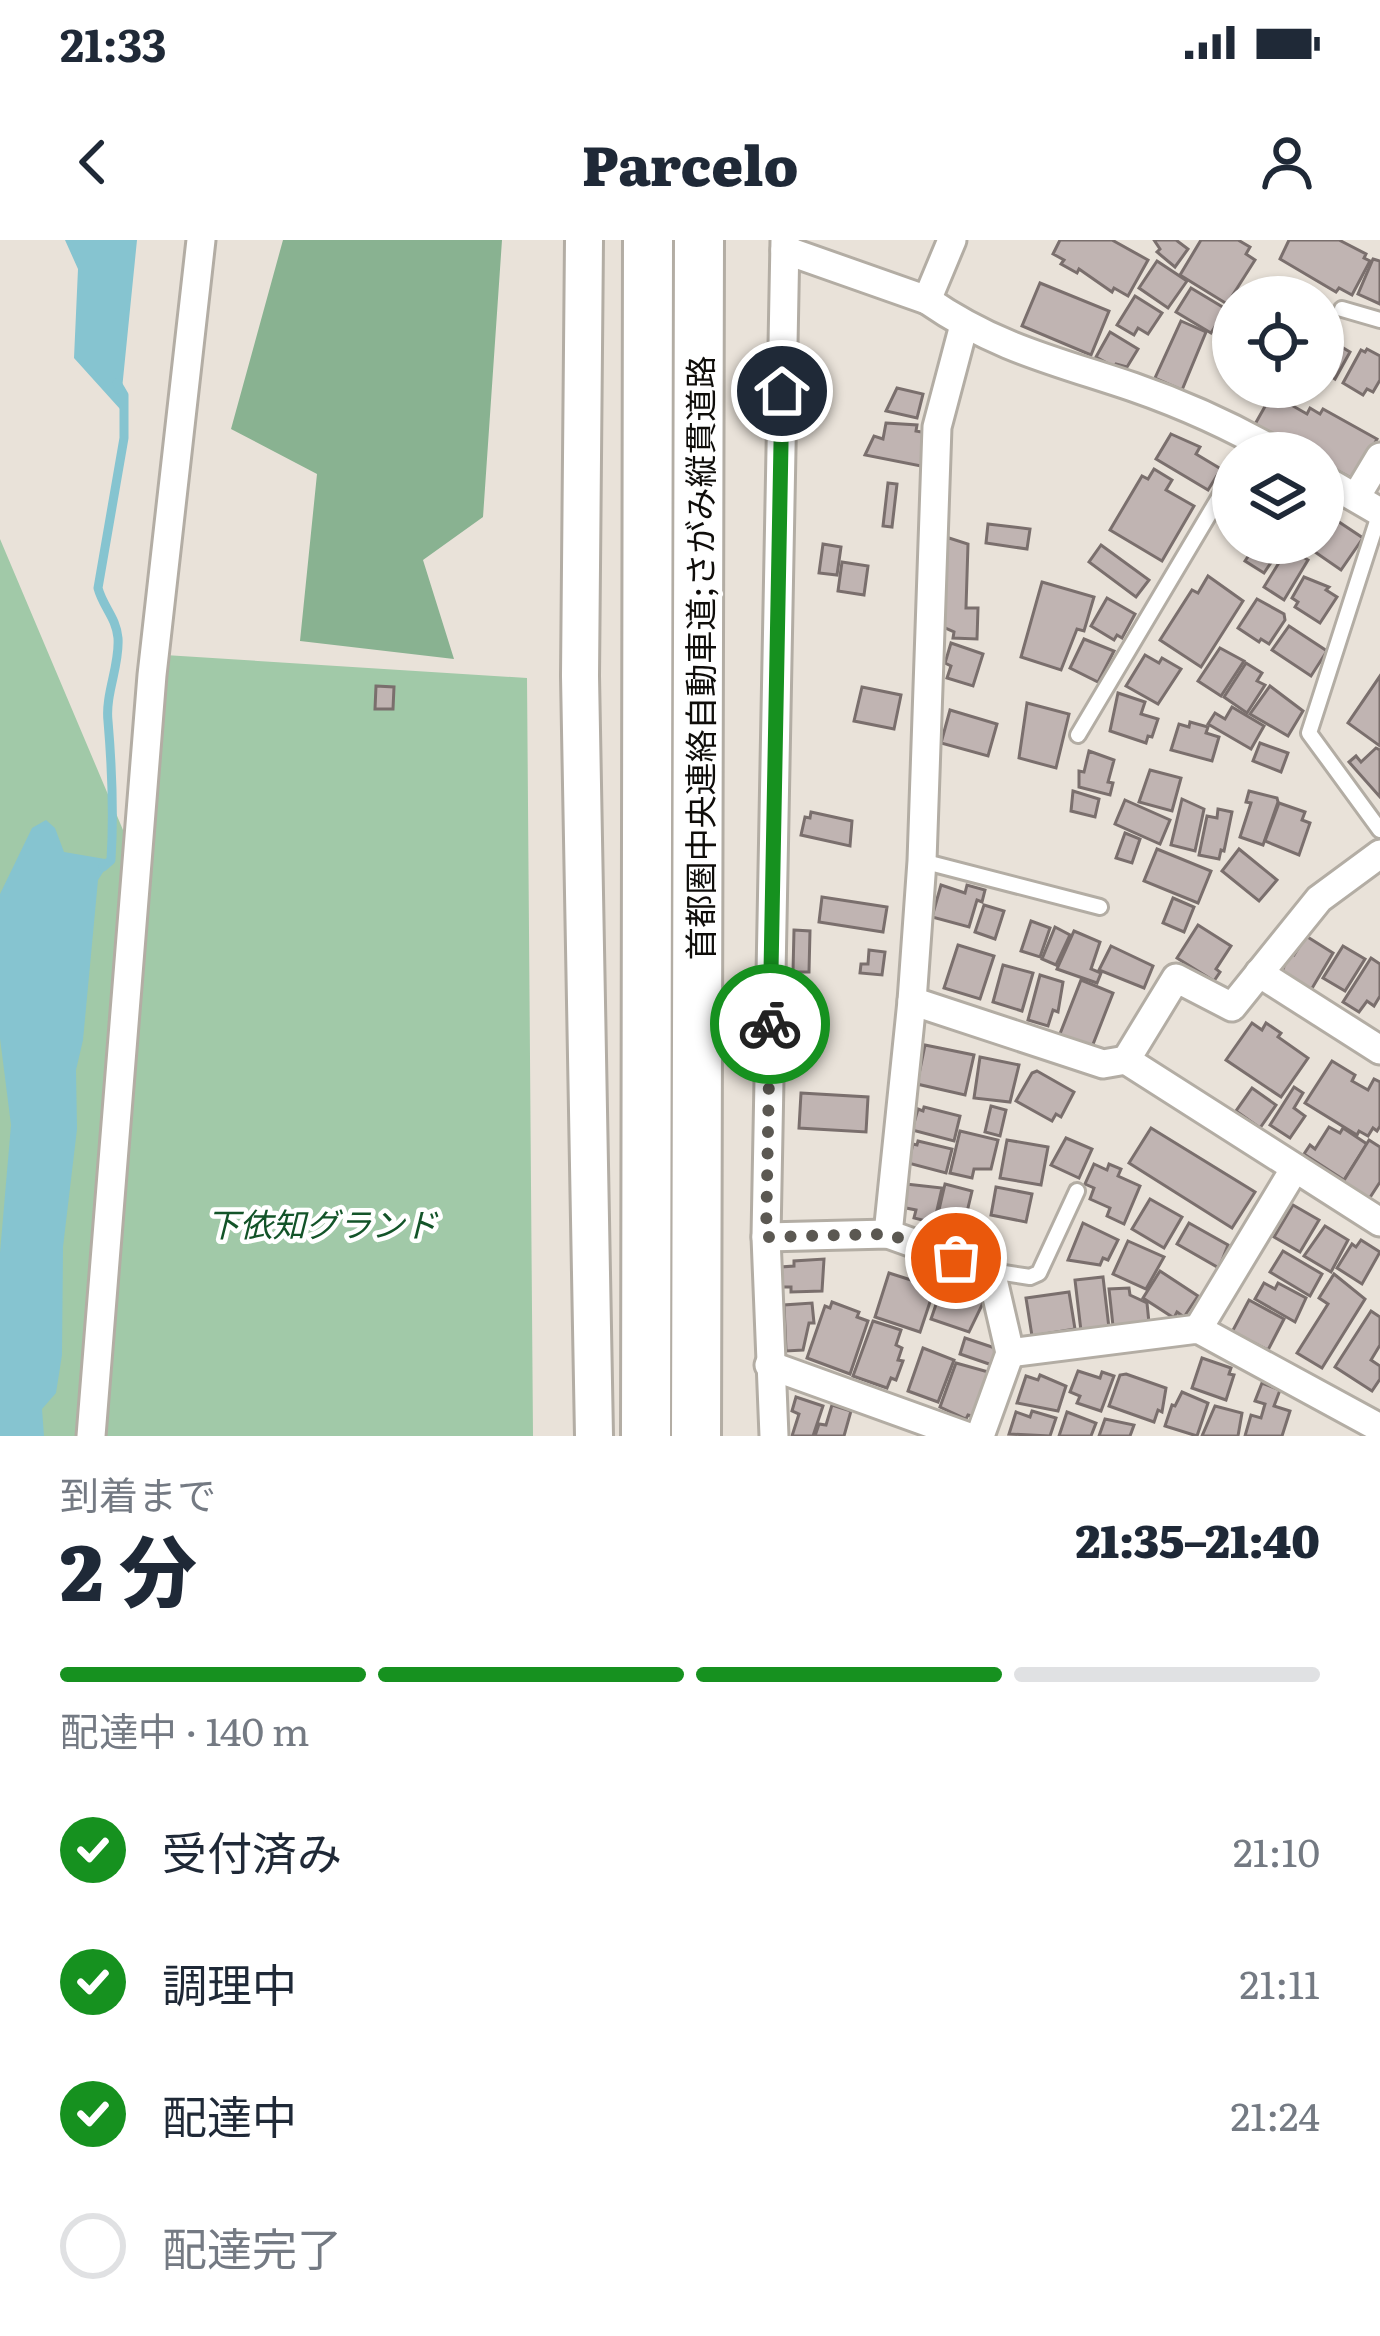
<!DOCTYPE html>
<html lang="ja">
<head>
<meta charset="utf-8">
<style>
	body { margin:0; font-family:Literata,"Noto Sans JP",serif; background:#f2f2f3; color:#1f2937; height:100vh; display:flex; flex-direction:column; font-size:45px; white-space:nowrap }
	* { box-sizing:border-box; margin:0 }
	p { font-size:39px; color:#747a83 }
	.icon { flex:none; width:66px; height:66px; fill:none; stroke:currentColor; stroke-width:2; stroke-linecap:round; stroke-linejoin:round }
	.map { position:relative; height:1196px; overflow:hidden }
	.panel { display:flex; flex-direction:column; background:#fff; flex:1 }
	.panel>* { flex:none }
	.buttons { position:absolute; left:1212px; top:36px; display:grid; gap:24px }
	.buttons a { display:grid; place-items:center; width:132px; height:132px; border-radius:50%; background:#fff; box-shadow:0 3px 9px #0004; font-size:60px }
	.pin { position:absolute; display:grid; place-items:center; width:102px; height:102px; color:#fff; margin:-51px; border:6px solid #fff; border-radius:50%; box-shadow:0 3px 12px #0007 }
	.courier { position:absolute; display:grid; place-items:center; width:120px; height:120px; margin:-60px; border:9px solid #16911f; border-radius:50%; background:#fff; color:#222; box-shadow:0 3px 15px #0007 }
	.headline em { font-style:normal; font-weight:800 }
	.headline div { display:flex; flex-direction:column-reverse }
	.headline { display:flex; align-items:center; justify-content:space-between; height:204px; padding:0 60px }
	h1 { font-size:78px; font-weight:800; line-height:90px }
	.bar { display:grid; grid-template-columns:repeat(4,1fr); gap:18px 12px; align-content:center; height:144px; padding:0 60px }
	.bar i { height:15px; border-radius:9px; background:#e0e1e3 }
	.bar .on { background:#16911f }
	.bar p { grid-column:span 4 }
	ol { padding:0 60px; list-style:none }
	li { display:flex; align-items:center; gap:36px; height:132px }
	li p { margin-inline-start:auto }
	li .icon { padding:12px; border-radius:50%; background:#16911f; color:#fff; stroke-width:4 }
	li:last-child { color:#747a83 }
	li i { width:66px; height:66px; border:6px solid #e0e1e3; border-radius:50% }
	.status { display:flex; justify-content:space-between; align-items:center; height:84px; padding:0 60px; background:#fff; direction:ltr }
	.status svg { height:33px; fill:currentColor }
	header { display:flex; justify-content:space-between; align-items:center; height:156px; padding:0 60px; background:#fff; font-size:54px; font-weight:800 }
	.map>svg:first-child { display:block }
</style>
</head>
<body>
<div class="status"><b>21:33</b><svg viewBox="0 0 49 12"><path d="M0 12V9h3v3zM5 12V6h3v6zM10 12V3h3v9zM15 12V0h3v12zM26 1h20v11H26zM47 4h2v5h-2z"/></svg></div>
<header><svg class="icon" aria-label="back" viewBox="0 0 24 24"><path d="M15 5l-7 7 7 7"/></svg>Parcelo<svg class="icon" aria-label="person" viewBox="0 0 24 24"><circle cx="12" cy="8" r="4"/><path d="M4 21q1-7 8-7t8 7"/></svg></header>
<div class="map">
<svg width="1380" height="1196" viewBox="0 0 1380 1196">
	<rect width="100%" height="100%" fill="#e9e2d9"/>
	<!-- green -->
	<polygon fill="#a1c9a8" points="0,299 134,616 149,414 527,438 533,1196 0,1196"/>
	<!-- forest -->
	<polygon fill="#89b291" points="283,0 502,0 483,277 423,320 454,419 300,401 317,234 231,189"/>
	<!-- water -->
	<g fill="#86c4d0">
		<polygon points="65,0 137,0 120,169 74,118 78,29"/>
		<polygon points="46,580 55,588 64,612 111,620 98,640 83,800 76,830 77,889 63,1007 62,1115 56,1153 42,1169 44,1196 0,1196 0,1013 11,885 0,798 0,654 32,588"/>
	</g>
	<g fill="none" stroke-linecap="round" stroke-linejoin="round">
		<!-- stream -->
		<path stroke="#86c4d0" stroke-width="9" d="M103,627l8,-7c3,-47 1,-92 -3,-139 -3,-27 12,-56 10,-83 -2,-21 -15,-31 -20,-50l26,-150v-43l-7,-12"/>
	</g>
	<!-- building -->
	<g fill="#c0b4b2" stroke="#7a6f6d" stroke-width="3">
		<polygon points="1060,0 1112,0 1148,20 1128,56 1114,48 1112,52 1079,29 1077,33 1061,24 1064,20 1053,14"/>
		<polygon points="1154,0 1176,0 1188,9 1175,27 1157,12 1160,9"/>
		<polygon points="1201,0 1238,0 1250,7 1246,14 1255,20 1227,64 1180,35"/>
		<polygon points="1289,0 1339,0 1366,14 1364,18 1370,21 1352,55 1339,48 1336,52 1280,19"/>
		<polygon points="1373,19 1380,21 1380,64 1358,54"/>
		<polygon points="1157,21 1187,41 1168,68 1139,48"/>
		<polygon points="1040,43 1109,71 1091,115 1022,86"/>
		<polygon points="1191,48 1226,69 1211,93 1176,72"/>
		<polygon points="1135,56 1162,73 1148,94 1138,88 1134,95 1117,85"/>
		<polygon points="1181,81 1206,92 1182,150 1155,138"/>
		<polygon points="1110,92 1138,109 1127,127 1116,124 1114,127 1096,117"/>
		<polygon points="1330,100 1350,112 1335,139 1323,131 1323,112"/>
		<polygon points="1367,109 1380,116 1380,140 1373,152 1367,149 1363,155 1343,143 1361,110 1365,112"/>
		<polygon points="897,148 923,154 917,178 886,171"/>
		<polygon points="1272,154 1307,174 1310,168 1320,174 1323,169 1377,199 1355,240 1323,223 1323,213 1304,213 1254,186"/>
		<polygon points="886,183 917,185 916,191 927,193 921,226 865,215 874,196 883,199"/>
		<polygon points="1171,194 1200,207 1196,214 1221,229 1208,250 1156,219"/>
		<polygon points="1154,229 1172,240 1166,250 1194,266 1162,321 1110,290 1142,236 1148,239"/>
		<polygon points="888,243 897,244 892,287 883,286"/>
		<polygon points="1327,274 1363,298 1341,330 1302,303 1323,303 1323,280"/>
		<polygon points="988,284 1030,289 1027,309 986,303"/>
		<polygon points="949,298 968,304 966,368 978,368 977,399 953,398 954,392 941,386 945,303"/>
		<polygon points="1257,303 1284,303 1264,333 1245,321"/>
		<polygon points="823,304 841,307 837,335 819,333"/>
		<polygon points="1101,305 1149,340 1136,357 1089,322"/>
		<polygon points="1288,308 1308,320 1284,360 1264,347"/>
		<polygon points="842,322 868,326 864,355 838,351"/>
		<polygon points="1208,336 1243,361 1201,427 1160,400 1192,350 1198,353"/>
		<polygon points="1304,337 1329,347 1326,350 1337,357 1320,383 1295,367 1298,362 1292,358"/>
		<polygon points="1042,342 1094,357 1084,391 1077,389 1061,430 1021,417"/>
		<polygon points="1107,358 1135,374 1122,398 1117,395 1114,400 1091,386"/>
		<polygon points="1257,359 1284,374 1285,380 1269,404 1261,399 1259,402 1238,388"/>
		<polygon points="1289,386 1327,411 1311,436 1272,410"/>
		<polygon points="1084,399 1114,411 1098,442 1070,428"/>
		<polygon points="951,403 983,414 973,446 947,438 951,426 945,423"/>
		<polygon points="1220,408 1244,421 1221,456 1198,441"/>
		<polygon points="1145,415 1159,423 1162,418 1181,429 1158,464 1126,446"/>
		<polygon points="1246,423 1262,433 1257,441 1265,445 1247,473 1224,457"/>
		<polygon points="1380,436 1380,506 1348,483"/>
		<polygon points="376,446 394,447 393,469 375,469"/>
		<polygon points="1270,446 1303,471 1288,496 1250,474"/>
		<polygon points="862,447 901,455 894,489 854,481"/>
		<polygon points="1118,453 1145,462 1141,474 1158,479 1152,497 1148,496 1146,503 1110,491"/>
		<polygon points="1027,463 1069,474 1056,528 1019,518"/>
		<polygon points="1232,467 1264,486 1251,509 1208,484 1215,473 1225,479"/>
		<polygon points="950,470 997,484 988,516 941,503"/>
		<polygon points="1190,482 1208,487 1206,493 1219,497 1212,521 1171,510 1179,484 1189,487"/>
		<polygon points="1260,503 1288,513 1281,532 1253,521"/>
		<polygon points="1376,508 1380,510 1380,557 1349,522 1356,516 1361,522"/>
		<polygon points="1089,511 1114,520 1108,542 1113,543 1110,555 1079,547 1079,531 1084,532"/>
		<polygon points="1150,530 1181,538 1172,571 1139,562"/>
		<polygon points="1073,551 1099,559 1095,577 1071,571"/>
		<polygon points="1249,551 1277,558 1278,562 1263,605 1240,597 1251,563 1246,562"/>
		<polygon points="1182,559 1204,569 1195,611 1171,605"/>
		<polygon points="1125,560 1170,580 1160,604 1115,584"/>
		<polygon points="1279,563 1305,572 1302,580 1310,583 1299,615 1265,601"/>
		<polygon points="1218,569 1232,572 1224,611 1221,610 1219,619 1199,615 1207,576 1217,578"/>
		<polygon points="811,572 852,581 850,606 801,595 805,577 810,578"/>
		<polygon points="1125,593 1140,599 1132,623 1116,618"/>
		<polygon points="1157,609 1211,631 1198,663 1144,641"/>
		<polygon points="1239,609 1277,640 1259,661 1222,631"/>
		<polygon points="941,645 965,653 967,645 985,650 982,662 977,660 969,687 932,677"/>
		<polygon points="822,657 887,667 883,692 819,682"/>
		<polygon points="1173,658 1194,667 1184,692 1163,683"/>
		<polygon points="984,665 1004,671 995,699 975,692"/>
		<polygon points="1031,681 1050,688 1040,717 1021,711"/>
		<polygon points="1198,685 1231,706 1216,729 1220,732 1214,741 1177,718"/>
		<polygon points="1055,687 1070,695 1056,725 1042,719"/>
		<polygon points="794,690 810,691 809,732 793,732"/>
		<polygon points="1074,691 1100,702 1091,729 1101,733 1097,743 1057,729"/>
		<polygon points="1306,696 1333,713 1311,750 1282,732 1289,712 1294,715"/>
		<polygon points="958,705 994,716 980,759 944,748"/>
		<polygon points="1111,706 1153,726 1144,748 1099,730"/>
		<polygon points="1343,706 1365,719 1345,751 1323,738"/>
		<polygon points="869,710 885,712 882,735 860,733 861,724 868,724"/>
		<polygon points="1371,718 1380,724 1380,756 1374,766 1367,761 1359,772 1343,762"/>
		<polygon points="1003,725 1033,733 1022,771 993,762"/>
		<polygon points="1040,735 1063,742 1058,772 1053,770 1048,786 1028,780"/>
		<polygon points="1081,740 1113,753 1090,812 1058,799"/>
		<polygon points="1252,783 1262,790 1266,783 1281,793 1278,797 1308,818 1281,857 1226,820"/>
		<polygon points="925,805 974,815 965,855 917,844"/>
		<polygon points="980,817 1019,825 1010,862 974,858"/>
		<polygon points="1332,821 1355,835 1352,841 1368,850 1374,839 1380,842 1380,886 1377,891 1373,888 1368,896 1359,891 1357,895 1305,863"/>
		<polygon points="1037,831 1074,852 1061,877 1056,874 1052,881 1016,861 1032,833"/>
		<polygon points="1294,847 1303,853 1294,868 1305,876 1290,898 1270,885"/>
		<polygon points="1252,848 1276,865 1260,888 1236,871"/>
		<polygon points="801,853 868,857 866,892 799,888"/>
		<polygon points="991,866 1006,870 1000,896 985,892"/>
		<polygon points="924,867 960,876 954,901 912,890 918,869 923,871"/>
		<polygon points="1329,887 1340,893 1343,888 1367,904 1344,940 1304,914 1310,905 1315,909"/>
		<polygon points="1151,888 1255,952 1232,988 1129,923"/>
		<polygon points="960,891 998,900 991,929 974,929 972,938 950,933"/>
		<polygon points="1066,898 1092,909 1079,938 1051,925"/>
		<polygon points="1007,900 1048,907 1041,945 1000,938"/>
		<polygon points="1369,900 1380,907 1380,942 1369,959 1343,942"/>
		<polygon points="918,901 952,909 946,933 908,923 913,904 917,905"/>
		<polygon points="1094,924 1107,930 1109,924 1121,929 1118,936 1140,946 1124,984 1107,976 1110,968 1090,959 1094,948 1085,944"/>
		<polygon points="906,944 942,948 934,983 914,978 916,970 901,967"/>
		<polygon points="945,944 972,951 962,993 935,987"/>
		<polygon points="996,947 1032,954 1026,982 991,975"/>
		<polygon points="1150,959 1182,977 1164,1008 1132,989"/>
		<polygon points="1293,965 1319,980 1300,1012 1274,997"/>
		<polygon points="1083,983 1118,1000 1108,1020 1103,1018 1100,1025 1068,1020"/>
		<polygon points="1189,983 1228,1005 1219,1028 1177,1004"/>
		<polygon points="1325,986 1348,1000 1331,1032 1304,1016"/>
		<polygon points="1361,1000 1380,1012 1362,1044 1337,1028 1352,1004 1356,1007"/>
		<polygon points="1128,1001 1164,1017 1146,1049 1113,1034"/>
		<polygon points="1283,1011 1322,1034 1310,1056 1270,1032"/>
		<polygon points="824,1019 822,1051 791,1052 791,1047 782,1047 781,1027 794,1026 794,1021"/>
		<polygon points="1160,1031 1198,1056 1184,1077 1177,1072 1174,1078 1143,1058"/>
		<polygon points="889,1033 930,1046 928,1051 933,1053 920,1092 875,1077"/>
		<polygon points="1334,1034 1365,1059 1322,1128 1297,1113 1328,1064 1319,1058"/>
		<polygon points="1103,1037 1109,1088 1081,1091 1075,1040"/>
		<polygon points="1264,1043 1275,1049 1278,1043 1306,1058 1295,1082 1255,1059"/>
		<polygon points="942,1047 984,1061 969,1092 931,1079"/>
		<polygon points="1129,1048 1130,1055 1147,1063 1149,1083 1113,1086 1109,1049"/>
		<polygon points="1069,1052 1075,1089 1032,1096 1026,1058"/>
		<polygon points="1249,1060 1284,1079 1268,1110 1232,1092"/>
		<polygon points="832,1062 859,1072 857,1077 868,1081 850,1134 807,1118 825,1066 830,1068"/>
		<polygon points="812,1063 814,1083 809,1083 803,1110 786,1111 784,1065"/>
		<polygon points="1371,1071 1380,1077 1380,1105 1371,1120 1380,1126 1380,1139 1372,1151 1335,1127"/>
		<polygon points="873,1081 901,1090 896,1105 902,1108 898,1120 903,1121 896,1140 891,1138 887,1148 853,1136"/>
		<polygon points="965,1098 998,1109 992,1125 960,1114"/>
		<polygon points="923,1108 954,1120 938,1162 908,1151"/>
		<polygon points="1202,1118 1231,1128 1229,1134 1234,1135 1226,1160 1192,1148"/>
		<polygon points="956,1123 992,1133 976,1177 968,1175 966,1179 940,1167"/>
		<polygon points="1078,1131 1100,1138 1102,1132 1114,1136 1101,1171 1077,1163 1080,1156 1070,1152"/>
		<polygon points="1126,1134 1166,1148 1162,1172 1158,1170 1154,1182 1109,1166 1120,1135"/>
		<polygon points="1040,1135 1066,1146 1058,1171 1017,1163 1026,1136 1038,1140"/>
		<polygon points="1262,1143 1280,1150 1274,1166 1290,1171 1282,1196 1245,1196 1251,1175 1261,1178 1265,1164 1255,1161"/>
		<polygon points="1182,1152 1208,1163 1197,1196 1165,1186 1172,1165 1175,1166"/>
		<polygon points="796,1157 823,1166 813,1196 792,1196 799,1174 792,1171"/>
		<polygon points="832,1165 851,1171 844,1196 815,1196 819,1184 826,1185"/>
		<polygon points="1215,1166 1242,1173 1238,1196 1202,1196"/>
		<polygon points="1032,1171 1056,1178 1050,1196 1009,1194 1016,1172 1030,1177"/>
		<polygon points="1067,1172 1096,1183 1091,1196 1059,1196"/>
		<polygon points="1105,1179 1134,1185 1130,1196 1099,1196"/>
	</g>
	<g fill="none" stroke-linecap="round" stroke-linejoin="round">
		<!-- lane casing -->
		<g stroke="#b3ada4" stroke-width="20">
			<g id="lane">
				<polyline points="1342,69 1380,80"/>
				<polyline points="1380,272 1309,493 1380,590"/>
				<polyline points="1078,495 1233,234"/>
				<polyline points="922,621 1100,667"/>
				<polyline points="991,1031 1030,1037 1039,1033 1077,951"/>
			</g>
		</g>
		<!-- street casing -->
		<g stroke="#b3ada4" stroke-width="33">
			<g id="street">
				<polyline points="785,10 927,60 952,0"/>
				<path d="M927,60c69,48 129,61 206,87 49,17 100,40 145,66"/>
				<polyline points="1323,239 1380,272"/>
				<polyline points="1356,257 1380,217"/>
				<polyline points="1380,614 1319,659 1232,767 1176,738 1126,820 1380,982"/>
				<polyline points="1259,733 1380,810"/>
				<polyline points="912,761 1103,824 1126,820"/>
				<polyline points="888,994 912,761 922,621 937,187 964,85"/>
				<polyline points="766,997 888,994 991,1031 1010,1113 980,1196"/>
				<polyline points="1198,1089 1295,928"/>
				<polyline points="1010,1113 1198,1089 1380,1188"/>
				<polyline points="769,1125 966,1196"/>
				<polyline points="91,1196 152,435 201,0"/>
				<polyline points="774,1196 766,997 785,0"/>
			</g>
		</g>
		<!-- secondary casing -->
		<g stroke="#b3ada4" stroke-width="42">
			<polyline id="secondary" points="584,0 580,436 594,1196"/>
		</g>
		<!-- highway casing -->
		<g stroke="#b3ada4" stroke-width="54">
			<g id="highway">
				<polyline points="646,1196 648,0"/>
				<polyline points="696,1196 699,0"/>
			</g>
		</g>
		<!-- lane -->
		<use href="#lane" stroke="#fff" stroke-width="14"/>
		<!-- street -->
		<use href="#street" stroke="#fff" stroke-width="27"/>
		<!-- secondary -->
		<use href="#secondary" stroke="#fff" stroke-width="36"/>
		<!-- highway -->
		<use href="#highway" stroke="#fff" stroke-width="48"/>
	</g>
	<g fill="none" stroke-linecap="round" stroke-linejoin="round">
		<!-- done -->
		<polyline stroke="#5b5852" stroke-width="12" stroke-dasharray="0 21.6" points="770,784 766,997 888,994 956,1018"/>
		<!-- route -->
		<polyline stroke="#16911f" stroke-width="15" points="770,784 782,151"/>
	</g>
	<g text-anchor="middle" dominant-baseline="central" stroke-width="9" stroke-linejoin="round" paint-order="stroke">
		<!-- street labels -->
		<g font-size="33" fill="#0f0d0a" stroke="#fff">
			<text transform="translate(698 418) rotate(-90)">首都圏中央連絡自動車道;さがみ縦貫道路</text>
		</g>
		<!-- park labels -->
		<g font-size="33" font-style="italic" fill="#135429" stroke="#fff">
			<text x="322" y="982">下依知グランド</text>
		</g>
	</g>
</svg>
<div class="buttons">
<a><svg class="icon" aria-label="locate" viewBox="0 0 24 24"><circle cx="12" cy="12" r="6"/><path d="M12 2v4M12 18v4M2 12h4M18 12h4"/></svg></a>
<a><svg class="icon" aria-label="layers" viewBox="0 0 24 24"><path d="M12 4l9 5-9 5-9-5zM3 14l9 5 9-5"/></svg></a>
</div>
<div class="pin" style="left:956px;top:1018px;background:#ea580c"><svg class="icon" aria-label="bag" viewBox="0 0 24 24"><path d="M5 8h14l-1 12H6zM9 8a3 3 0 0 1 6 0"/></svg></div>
<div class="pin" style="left:782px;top:151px;background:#1f2937"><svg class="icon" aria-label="home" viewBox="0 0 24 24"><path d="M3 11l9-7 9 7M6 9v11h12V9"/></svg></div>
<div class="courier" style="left:770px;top:784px"><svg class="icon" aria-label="bike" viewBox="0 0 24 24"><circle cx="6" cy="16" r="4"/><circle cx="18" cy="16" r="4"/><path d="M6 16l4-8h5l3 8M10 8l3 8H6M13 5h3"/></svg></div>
</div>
<section class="panel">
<div class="headline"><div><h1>2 分</h1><p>到着まで</p></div><em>21:35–21:40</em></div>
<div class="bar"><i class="on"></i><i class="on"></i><i class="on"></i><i></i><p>配達中 · 140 m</p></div>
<ol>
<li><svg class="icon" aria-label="check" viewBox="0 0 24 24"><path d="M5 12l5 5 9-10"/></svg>受付済み<p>21:10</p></li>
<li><svg class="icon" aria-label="check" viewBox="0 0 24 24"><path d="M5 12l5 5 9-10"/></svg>調理中<p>21:11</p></li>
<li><svg class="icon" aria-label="check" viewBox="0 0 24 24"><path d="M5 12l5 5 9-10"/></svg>配達中<p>21:24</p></li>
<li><i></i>配達完了</li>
</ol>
</section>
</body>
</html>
